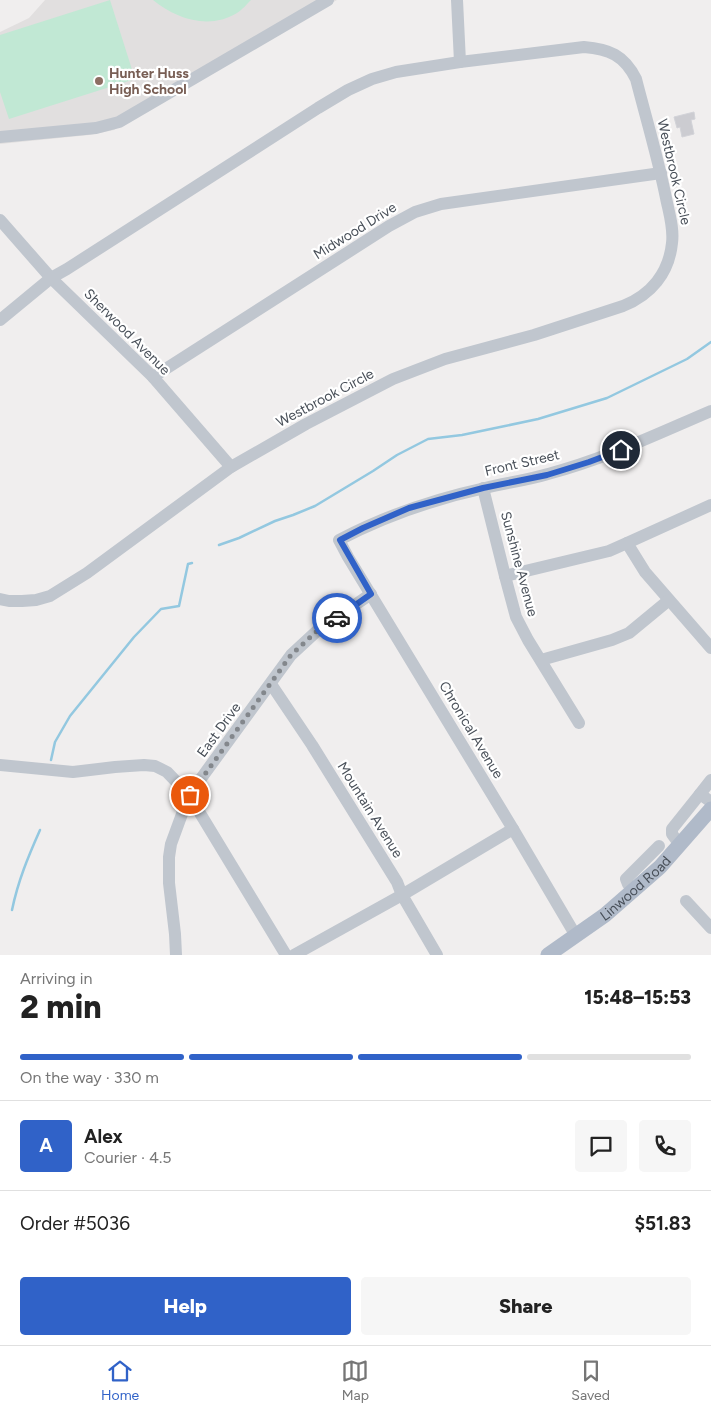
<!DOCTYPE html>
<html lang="en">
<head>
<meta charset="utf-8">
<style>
	body { margin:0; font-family:Figtree,sans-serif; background:#f6f6f6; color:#222; height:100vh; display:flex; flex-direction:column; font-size:19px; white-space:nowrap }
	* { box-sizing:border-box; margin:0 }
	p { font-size:16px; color:#767676 }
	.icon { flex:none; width:28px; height:28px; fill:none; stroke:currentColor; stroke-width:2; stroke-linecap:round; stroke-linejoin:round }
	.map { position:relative; height:955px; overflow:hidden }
	.panel { display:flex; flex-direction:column; background:#fff; flex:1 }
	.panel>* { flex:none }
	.pin { position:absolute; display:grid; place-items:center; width:42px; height:42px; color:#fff; margin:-21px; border:2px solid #fff; border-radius:50%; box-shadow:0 1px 5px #0007 }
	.courier { position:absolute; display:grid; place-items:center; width:50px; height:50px; margin:-25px; border:4px solid #3062c8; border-radius:50%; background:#fff; color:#222; box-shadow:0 1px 6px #0007 }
	.head em { font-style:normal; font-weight:800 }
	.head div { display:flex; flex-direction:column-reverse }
	.head { display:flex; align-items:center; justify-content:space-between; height:85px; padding:0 20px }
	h1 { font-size:32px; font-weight:800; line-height:38px }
	.bar { display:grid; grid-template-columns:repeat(4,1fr); gap:8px 5px; align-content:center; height:60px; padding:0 20px }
	.bar i { height:6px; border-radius:4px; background:#e0e0e0 }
	.bar .active { background:#3062c8 }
	.bar p { grid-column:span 4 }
	.line { display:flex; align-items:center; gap:12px; padding:0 20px; border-top:1px solid #e0e0e0 }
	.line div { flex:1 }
	.round { display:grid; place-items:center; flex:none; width:52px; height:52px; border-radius:5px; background:#f6f6f6 }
	.button { display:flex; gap:10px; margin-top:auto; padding:10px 20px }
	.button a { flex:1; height:58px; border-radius:5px; background:#3062c8; color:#fff; font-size:20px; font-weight:800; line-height:58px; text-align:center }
	.button a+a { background:#f6f6f6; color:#222 }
	.tab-bar { display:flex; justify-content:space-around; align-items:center; height:70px; border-top:1px solid #e0e0e0; background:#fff; font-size:14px; color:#767676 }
	.tab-bar a { display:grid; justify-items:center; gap:2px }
	.tab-bar .active { color:#3062c8 }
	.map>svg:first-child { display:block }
</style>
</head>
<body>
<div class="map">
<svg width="711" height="955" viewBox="0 0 711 955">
	<rect width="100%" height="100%" fill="#f0eeee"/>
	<!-- education -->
	<polygon fill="#e1dfdf" points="45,0 337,0 114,130 89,135 0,144 0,32 29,18"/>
	<!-- green -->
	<g fill="#c1e8d4">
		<polygon points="110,0 135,79 9,119 0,92 0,35"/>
		<path d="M153,0h98c-4,4 -9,10 -14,13 -28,17 -61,6 -84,-13z"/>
	</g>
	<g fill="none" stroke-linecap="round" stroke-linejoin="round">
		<!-- stream -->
		<g stroke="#93c8e0" stroke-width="2.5">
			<polyline points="219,545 239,538 275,521 293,515 315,506 373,471 397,455 428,439 462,435 505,426 538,419 607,398 687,359 711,342"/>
			<polyline points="51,760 55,742 70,716 134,637 161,609 179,606 188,564 192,563"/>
			<path d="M12,910c6,-29 16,-53 28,-80"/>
		</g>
	</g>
	<!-- building -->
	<polygon fill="#ccccd1" stroke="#d2d3d8" points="694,112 695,119 691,120 694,134 682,137 680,127 677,128 674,117"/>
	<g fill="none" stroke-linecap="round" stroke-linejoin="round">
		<!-- minor -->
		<g stroke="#c0c6ce" stroke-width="12">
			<polyline points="457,0 460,62"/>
			<polyline points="0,137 96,128 119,122 328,0"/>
			<polyline points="0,220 51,278 153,377 231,467"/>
			<path d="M0,320l51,-42 16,-9 251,-161 30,-18 24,-11 24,-7 64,-10 124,-15c25,2 40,8 52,32 10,39 22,79 30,119 3,15 8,30 6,45 -3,30 -21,52 -49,63l-89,29 -89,24 -52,20 -87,45 -75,43 -144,106 -37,23 -14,4 -14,1h-13l-9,-2"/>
			<polyline points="153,377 389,226 415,212 441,204 661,173"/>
			<polyline points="483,488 505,576 516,617 528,640 579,723"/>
			<polyline points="627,543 645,572 711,648"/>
			<polyline points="505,576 609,551 627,543 711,505"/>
			<polyline points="541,660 612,640 629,633 669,600"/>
			<polyline points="271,684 312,745 397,882 402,895 437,955"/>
			<polyline points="0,765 73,772 115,767 144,765 155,766 167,772 189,795 286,955"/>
			<polyline points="700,794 711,780"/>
			<polyline points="680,845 672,834 672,829 700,794 711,802"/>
			<polyline points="633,891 628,884 626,879 659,846"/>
			<polyline points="686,901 711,928"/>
			<path d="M576,936l-63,-107 -165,-272 -9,-17c46,-24 95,-41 146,-52 21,-5 43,-8 63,-14 57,-15 109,-40 163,-63"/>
			<polyline points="176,955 175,934 169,883 169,857 171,844 189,795 291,655 318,630 371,594"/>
			<polyline points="294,955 402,895 513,829"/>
		</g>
		<!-- major -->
		<path stroke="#b0bac9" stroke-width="15" id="s1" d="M548,955l57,-40 55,-48 51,-58"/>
	</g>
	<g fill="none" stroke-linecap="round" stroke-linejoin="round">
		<!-- done -->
		<polyline stroke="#83878c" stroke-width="5" stroke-dasharray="0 9" points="190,795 291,655 318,630 337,618"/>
		<!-- route -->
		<polyline stroke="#3062c8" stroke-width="6" points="337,618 371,594 340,540 363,528 409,508 483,488 547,475 589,462 621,450"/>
	</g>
	<!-- markers -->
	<circle fill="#8d6e63" stroke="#fff" stroke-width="2" cx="99" cy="81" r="5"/>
	<g text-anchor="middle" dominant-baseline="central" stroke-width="4.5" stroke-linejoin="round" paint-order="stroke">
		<!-- education labels -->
		<g font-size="14" font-weight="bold" fill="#785e54" stroke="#fff" text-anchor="start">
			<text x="109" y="73">Hunter Huss<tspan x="109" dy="16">High School</tspan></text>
		</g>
		<!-- street labels -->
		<g font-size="14" fill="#484f58" stroke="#fff">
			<text transform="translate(674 172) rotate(77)">Westbrook Circle</text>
			<text transform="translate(355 231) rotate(-32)">Midwood Drive</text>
			<text transform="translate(127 332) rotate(45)">Sherwood Avenue</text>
			<text transform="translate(325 398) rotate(-28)">Westbrook Circle</text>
			<text transform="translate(522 463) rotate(-13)">Front Street</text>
			<text transform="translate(519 564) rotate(75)">Sunshine Avenue</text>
			<text transform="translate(219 730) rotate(-54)">East Drive</text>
			<text transform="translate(471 730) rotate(59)">Chronical Avenue</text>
			<text transform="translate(370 810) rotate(58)">Mountain Avenue</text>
			<text stroke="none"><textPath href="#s1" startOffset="110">Linwood Road</textPath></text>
		</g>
	</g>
</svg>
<div class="pin" style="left:190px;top:795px;background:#ea580c"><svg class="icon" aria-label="bag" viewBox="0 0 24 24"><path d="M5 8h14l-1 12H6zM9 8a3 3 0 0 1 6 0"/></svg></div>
<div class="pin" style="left:621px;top:450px;background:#1f2937"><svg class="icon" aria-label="home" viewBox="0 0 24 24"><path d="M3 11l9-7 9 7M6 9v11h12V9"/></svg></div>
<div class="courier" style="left:337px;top:618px"><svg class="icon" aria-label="car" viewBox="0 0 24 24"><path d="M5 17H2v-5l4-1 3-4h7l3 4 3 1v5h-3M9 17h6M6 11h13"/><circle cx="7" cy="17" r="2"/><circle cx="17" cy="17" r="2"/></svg></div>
</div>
<section class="panel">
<div class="head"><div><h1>2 min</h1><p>Arriving in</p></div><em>15:48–15:53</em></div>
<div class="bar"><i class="active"></i><i class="active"></i><i class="active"></i><i></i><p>On the way · 330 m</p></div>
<div class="line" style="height:90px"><b class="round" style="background:#3062c8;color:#fff">A</b><div><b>Alex</b><p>Courier · 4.5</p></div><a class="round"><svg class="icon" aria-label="chat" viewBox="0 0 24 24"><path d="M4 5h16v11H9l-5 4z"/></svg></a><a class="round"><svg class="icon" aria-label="phone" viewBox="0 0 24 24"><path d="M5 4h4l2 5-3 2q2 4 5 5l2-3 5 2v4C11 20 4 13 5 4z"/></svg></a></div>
<div class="line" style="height:65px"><div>Order #5036</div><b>$51.83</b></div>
<div class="button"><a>Help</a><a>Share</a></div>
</section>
<nav class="tab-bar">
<a class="active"><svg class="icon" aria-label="home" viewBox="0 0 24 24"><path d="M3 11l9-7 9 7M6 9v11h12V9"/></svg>Home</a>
<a><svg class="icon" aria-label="map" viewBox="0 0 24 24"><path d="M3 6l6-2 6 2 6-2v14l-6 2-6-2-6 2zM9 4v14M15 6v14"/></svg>Map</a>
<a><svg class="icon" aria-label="saved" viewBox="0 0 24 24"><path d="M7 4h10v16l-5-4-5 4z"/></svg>Saved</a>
</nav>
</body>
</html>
